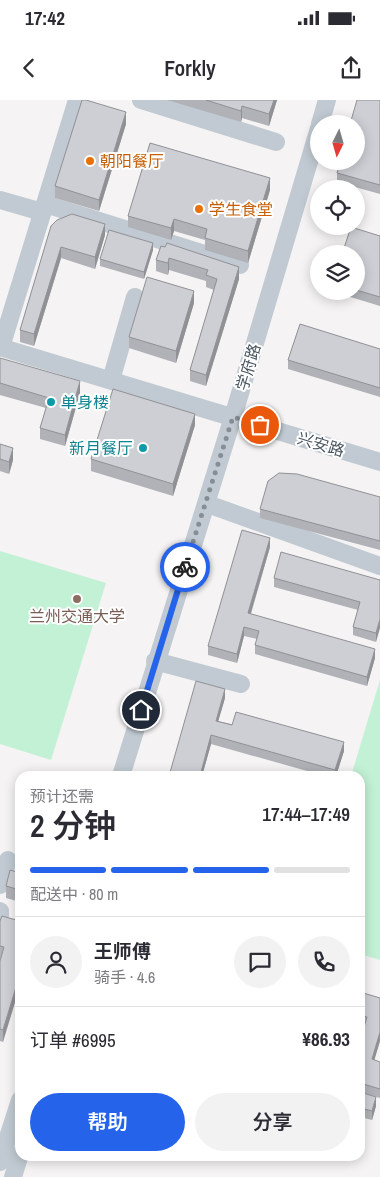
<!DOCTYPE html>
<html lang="zh">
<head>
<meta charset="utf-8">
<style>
	body { margin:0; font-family:"Archivo Narrow","Noto Sans SC",sans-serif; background:#f2f2f3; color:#2b2b33; height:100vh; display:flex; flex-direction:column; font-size:19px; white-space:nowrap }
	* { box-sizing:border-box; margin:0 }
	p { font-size:16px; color:#7c7c81 }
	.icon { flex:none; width:28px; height:28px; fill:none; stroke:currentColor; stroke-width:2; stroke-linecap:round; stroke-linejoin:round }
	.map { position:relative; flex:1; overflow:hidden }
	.sheet { position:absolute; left:15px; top:671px; width:350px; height:390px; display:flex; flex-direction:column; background:#fff; border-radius:15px; box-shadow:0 2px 12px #0003 }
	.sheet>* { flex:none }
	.needle { width:32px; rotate:185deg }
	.buttons { position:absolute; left:310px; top:15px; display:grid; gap:10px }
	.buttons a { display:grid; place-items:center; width:55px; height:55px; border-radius:50%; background:#fff; box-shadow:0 2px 12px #0003; font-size:25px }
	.pin { position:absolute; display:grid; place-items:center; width:42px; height:42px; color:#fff; margin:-21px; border:2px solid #fff; border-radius:50%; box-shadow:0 1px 5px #0007 }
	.courier { position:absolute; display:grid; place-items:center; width:50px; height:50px; margin:-25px; border:4px solid #2563eb; border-radius:50%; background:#fff; color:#222; box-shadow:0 1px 6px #0007 }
	.summary em { font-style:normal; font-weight:600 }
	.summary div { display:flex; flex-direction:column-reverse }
	.summary { display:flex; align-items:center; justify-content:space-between; height:85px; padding:0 15px }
	h1 { font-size:32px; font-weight:600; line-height:38px }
	.bar { display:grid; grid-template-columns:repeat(4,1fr); gap:8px 5px; align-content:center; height:60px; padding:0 15px }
	.bar i { height:6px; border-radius:4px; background:#e1e1e2 }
	.bar .current { background:#2563eb }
	.bar p { grid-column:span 4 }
	.line { display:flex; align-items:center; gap:12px; padding:0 15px; border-top:1px solid #e1e1e2 }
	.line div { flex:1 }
	.round { display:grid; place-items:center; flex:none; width:52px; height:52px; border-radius:26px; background:#f2f2f3 }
	.button { display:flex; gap:10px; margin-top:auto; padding:10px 15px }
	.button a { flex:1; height:58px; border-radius:30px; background:#2563eb; color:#fff; font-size:20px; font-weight:600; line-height:58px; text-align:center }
	.button a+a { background:#f2f2f3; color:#2b2b33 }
	.status { display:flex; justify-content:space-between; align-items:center; height:35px; padding:0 25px; background:#fff; direction:ltr }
	.status svg { height:14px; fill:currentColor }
	header { display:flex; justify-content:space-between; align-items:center; height:65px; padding:0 15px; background:#fff; font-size:22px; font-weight:600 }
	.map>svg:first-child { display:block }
</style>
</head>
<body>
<div class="status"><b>17:42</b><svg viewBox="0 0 49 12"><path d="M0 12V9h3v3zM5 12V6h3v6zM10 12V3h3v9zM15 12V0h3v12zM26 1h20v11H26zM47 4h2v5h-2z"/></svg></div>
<header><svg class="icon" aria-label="back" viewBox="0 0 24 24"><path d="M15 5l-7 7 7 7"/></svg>Forkly<svg class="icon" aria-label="share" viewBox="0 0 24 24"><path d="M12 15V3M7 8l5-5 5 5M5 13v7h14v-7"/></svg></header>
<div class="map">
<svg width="380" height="1077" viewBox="0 0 380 1077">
	<rect width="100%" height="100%" fill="#f5f3f3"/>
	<!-- green -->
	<g fill="#c3f1d5">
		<polygon points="0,451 106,483 51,660 0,644"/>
		<polygon points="380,580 380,860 360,854 360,676 351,676"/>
	</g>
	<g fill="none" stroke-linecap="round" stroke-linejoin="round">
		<!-- minor -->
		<g stroke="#c1cad2" stroke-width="18">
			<polyline points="141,0 276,42"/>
			<polyline points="320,24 327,0"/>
			<polyline points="0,100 42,112"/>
			<polyline points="45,104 240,165"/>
			<polyline points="0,247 380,362"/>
			<polyline points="1,247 77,0"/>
			<polyline points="111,280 135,197"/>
			<polyline points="216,407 380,466"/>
			<polyline points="155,561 241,584"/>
			<polyline points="121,676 233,317 319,28"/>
			<polyline points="0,785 8,760"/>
			<polyline points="0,811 0,816"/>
			<polyline points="0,1062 20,1000"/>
			<polyline points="13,1077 20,1054"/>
		</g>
	</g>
	<!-- wall -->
	<g fill="#b0b2b7">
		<polygon points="167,0 277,0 269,26 242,18 241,22"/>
		<polygon points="380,0 380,94 337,82 337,73"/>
		<polygon points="126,24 99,111 55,98 55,86"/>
		<polygon points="270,90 248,163 205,150 205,140 174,131 171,140 128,127 128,116"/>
		<polygon points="51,126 105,135 95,169 61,158 34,246 20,242 20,230"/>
		<polygon points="380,136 380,206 334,192 356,191 356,154"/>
		<polygon points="161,146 239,179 206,286 190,281 190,270 214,190 206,187 206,181 169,170 168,175 156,171 156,160"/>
		<polygon points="153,150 144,179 100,166 100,159"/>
		<polygon points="194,203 176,263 129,248 129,237"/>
		<polygon points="380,249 380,297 288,269 288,260"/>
		<polygon points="0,258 80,293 65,346 40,339 40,328 46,308 0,295"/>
		<polygon points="195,325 173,396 91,371 91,359"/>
		<polygon points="0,344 13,360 9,374 0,371"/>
		<polygon points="380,397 380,450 260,418 260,409"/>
		<polygon points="270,447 251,514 375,558 367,586 255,554 255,545 257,539 244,536 237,563 208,555 208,546"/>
		<polygon points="274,478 380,480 376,542 353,535 353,527 358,510 274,487"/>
		<polygon points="225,598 218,621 344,651 336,676 325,676 211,644 202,676 169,676"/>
		<polygon points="20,773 20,802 6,798 6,786"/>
		<polygon points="0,821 20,821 3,942 0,941 0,861 1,858 0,858"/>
		<polygon points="360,892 380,898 380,941 374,960 380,962 380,998 360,992 360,940 364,925 360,924"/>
		<polygon points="360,992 376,1006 372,1020 360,1017"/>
	</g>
	<!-- shaded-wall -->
	<g fill="#909195">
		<polygon points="274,0 277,0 269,26 269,14"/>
		<polygon points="242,6 242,18 241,22 241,11"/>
		<polygon points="126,12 126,24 99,111 99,100"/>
		<polygon points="270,78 270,90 248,163 248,151"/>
		<polygon points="174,119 174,131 171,140 171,128"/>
		<polygon points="105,124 105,135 95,169 95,157"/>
		<polygon points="153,143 153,150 144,179 144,172"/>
		<polygon points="61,147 61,158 34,246 34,234"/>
		<polygon points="169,158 169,170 168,175 168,163"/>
		<polygon points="239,167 239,179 206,286 206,275"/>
		<polygon points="194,191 194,203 176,263 176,251"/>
		<polygon points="80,281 80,293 65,346 65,335"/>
		<polygon points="195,314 195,325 173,396 173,384"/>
		<polygon points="13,348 13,360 9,374 9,362"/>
		<polygon points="270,438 270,447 248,522 248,513"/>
		<polygon points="380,519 380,528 376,542 376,533"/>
		<polygon points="244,527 244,536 237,563 237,554"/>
		<polygon points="375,549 375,558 367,586 367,577"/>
		<polygon points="225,589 225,598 216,629 216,621"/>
		<polygon points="211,635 211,644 202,676 200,676"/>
		<polygon points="344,642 344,651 336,676 335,676 335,670"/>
		<polygon points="20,874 20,886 3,942 3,930"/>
		<polygon points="380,932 380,941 372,968 372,959"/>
		<polygon points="376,997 376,1006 372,1020 372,1011"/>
	</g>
	<!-- building -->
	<g fill="#cdcfd5" stroke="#909195">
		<polygon points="82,0 86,0 126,12 99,100 55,86"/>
		<polygon points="206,0 274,0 269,14 242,6 241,11"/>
		<polygon points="357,0 380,0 380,85 337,73 340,61 356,61 356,24 350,24"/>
		<polygon points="150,43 270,78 248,151 205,138 207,129 174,119 171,128 128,116"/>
		<polygon points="72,114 105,124 95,157 61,147 34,234 20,230 51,126 57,120"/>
		<polygon points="351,127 380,136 380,197 356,190 356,154 342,154"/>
		<polygon points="109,130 153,143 144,172 100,159"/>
		<polygon points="167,143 239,167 206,275 190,270 217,179 206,175 208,170 169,158 168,163 156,160 161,146 165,147"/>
		<polygon points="147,177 194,191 176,251 129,237"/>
		<polygon points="300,224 380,249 380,288 288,260"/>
		<polygon points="0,258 80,281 65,335 40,328 49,298 0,283"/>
		<polygon points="113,289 195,314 173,384 91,359"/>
		<polygon points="0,344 13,348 9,362 0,359"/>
		<polygon points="279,373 297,374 380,397 380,441 260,409 268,381"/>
		<polygon points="242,430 270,438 248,513 375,549 367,577 255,545 259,531 244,527 237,554 208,546"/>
		<polygon points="281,452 380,480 380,519 376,533 353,527 360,502 274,478"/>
		<polygon points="196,581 225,589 216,621 232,625 236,612 344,642 335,670 211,635 200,676 169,676"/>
		<polygon points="10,770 20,773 20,790 6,786"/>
		<polygon points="2,816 20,821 20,874 3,930 0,929 0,861 4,847 0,846 0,821"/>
		<polygon points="360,892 380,898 380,932 372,959 380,962 380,989 360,983 360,940 367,917 360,915"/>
		<polygon points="360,992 376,997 372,1011 360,1008"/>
	</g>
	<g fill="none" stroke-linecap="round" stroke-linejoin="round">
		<!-- done -->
		<polyline stroke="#868d94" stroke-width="5" stroke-dasharray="0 9" points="185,467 233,317 260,325"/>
		<!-- route -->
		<polyline stroke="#2563eb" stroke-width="6" points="141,610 185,467"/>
	</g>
	<!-- markers -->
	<g fill="#e8710a" stroke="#fff" stroke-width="2">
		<circle cx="90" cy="61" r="5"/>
		<circle cx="199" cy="109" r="5"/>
	</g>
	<g fill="#0f9aa8" stroke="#fff" stroke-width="2">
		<circle cx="51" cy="302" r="5"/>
		<circle cx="143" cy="348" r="5"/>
	</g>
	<circle fill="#8d6e63" stroke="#fff" stroke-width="2" cx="77" cy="499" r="5"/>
	<g text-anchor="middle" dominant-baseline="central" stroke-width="4" stroke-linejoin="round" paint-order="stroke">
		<!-- food labels -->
		<g font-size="16" fill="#c56008" stroke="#fff" text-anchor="start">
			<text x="100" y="61">朝阳餐厅</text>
			<text x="209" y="109">学生食堂</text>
		</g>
		<!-- street labels -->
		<g font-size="16" fill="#4a5661" stroke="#fff">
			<text transform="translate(248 267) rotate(-73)">学府路</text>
			<text transform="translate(321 344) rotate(17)">兴安路</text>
		</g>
		<!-- culture labels -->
		<g font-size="16" fill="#0d838f" stroke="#fff" text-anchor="start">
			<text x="61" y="302">单身楼</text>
			<text x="133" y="348" text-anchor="end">新月餐厅</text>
		</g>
		<!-- education labels -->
		<g font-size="16" fill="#785e54" stroke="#fff">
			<text x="77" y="516">兰州交通大学</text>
		</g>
	</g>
</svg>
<div class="buttons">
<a><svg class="needle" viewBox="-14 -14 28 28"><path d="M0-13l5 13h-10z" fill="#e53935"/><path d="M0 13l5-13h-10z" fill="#7c7c81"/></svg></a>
<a><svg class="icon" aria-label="locate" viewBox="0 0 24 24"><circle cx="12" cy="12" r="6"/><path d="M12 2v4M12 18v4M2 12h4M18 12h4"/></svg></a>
<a><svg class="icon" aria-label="layers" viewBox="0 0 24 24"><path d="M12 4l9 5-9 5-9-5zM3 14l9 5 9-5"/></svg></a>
</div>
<div class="pin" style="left:260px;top:325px;background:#ea580c"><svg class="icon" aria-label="bag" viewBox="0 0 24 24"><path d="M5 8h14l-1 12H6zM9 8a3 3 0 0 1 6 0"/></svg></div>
<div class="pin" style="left:141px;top:610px;background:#1f2937"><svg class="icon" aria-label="home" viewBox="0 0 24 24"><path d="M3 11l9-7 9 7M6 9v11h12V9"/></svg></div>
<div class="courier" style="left:185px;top:467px"><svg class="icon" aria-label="bike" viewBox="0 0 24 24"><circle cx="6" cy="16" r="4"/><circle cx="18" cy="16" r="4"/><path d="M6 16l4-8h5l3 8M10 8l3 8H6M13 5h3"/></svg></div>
<section class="sheet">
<div class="summary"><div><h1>2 分钟</h1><p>预计还需</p></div><em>17:44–17:49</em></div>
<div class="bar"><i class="current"></i><i class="current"></i><i class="current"></i><i></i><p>配送中 · 80 m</p></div>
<div class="line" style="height:90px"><a class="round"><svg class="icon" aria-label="person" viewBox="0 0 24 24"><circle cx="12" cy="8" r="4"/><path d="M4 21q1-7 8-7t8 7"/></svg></a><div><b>王师傅</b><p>骑手 · 4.6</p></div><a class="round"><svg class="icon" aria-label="chat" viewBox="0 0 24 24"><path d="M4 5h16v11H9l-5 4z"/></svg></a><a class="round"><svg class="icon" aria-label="phone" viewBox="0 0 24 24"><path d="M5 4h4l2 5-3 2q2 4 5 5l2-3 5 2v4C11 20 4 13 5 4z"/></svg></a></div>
<div class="line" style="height:65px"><div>订单 #6995</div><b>¥86.93</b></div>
<div class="button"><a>帮助</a><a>分享</a></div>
</section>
</div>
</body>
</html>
